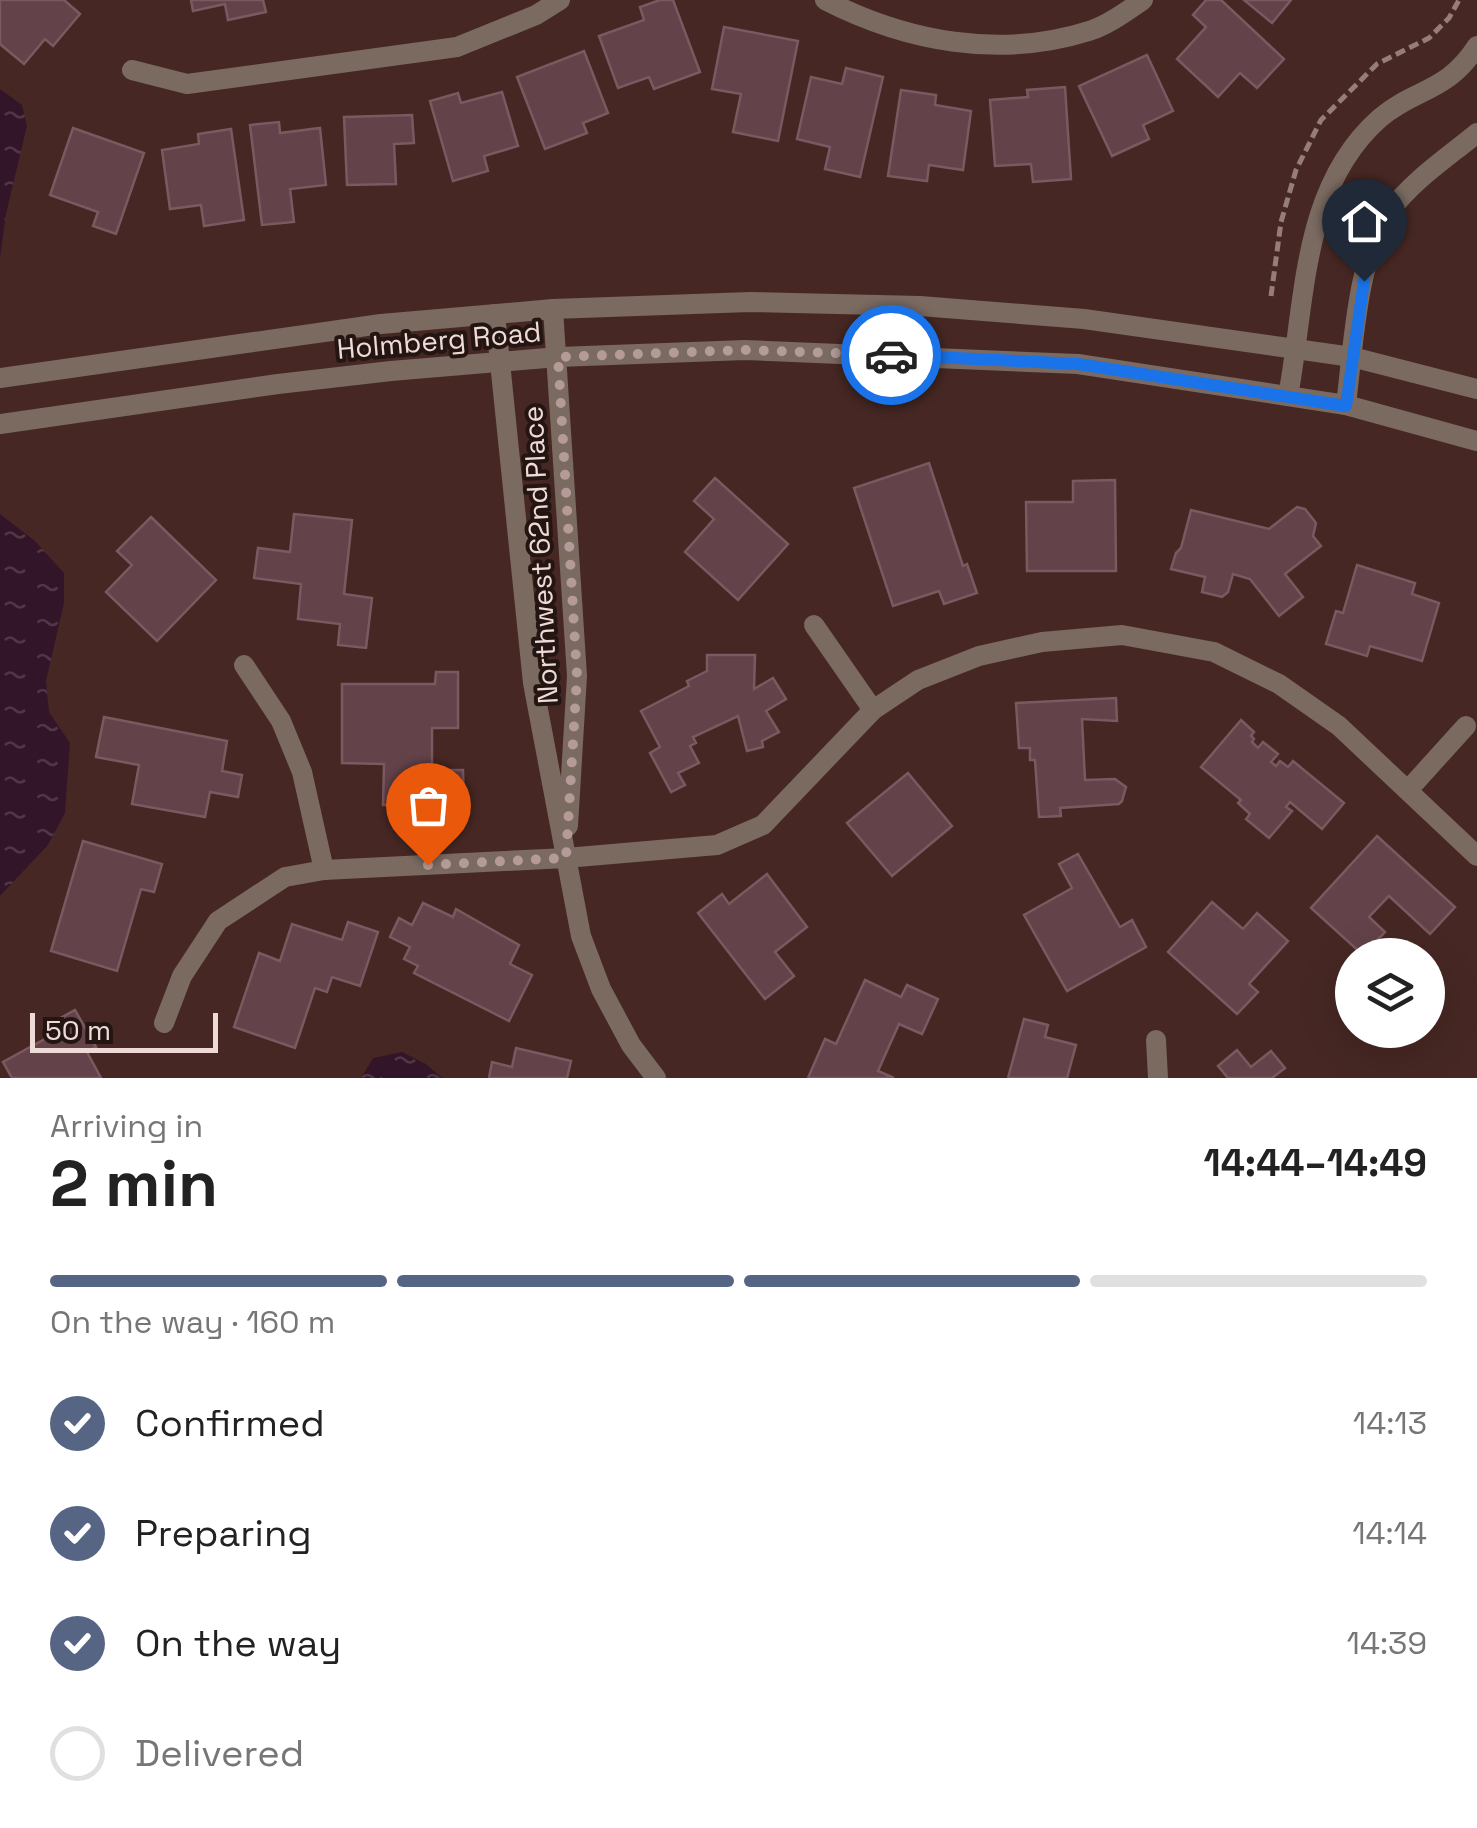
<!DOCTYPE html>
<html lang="en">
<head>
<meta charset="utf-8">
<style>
	body { margin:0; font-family:"Space Grotesk",sans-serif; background:#f6f6f6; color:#222; height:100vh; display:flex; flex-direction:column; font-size:38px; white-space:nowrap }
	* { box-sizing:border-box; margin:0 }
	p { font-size:32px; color:#767676 }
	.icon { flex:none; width:55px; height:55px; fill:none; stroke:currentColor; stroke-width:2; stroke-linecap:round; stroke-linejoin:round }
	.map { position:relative; height:1078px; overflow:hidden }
	.details { display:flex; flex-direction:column; background:#fff; flex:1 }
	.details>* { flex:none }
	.controls { position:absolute; left:1335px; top:938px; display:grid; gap:20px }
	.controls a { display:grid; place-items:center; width:110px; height:110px; border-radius:50%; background:#fff; box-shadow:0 10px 40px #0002; font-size:50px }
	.scale { position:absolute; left:30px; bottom:25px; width:188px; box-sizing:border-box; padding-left:10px; border:5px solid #efdad7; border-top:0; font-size:28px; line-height:35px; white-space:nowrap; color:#efdad7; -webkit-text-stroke:8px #231512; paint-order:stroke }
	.pin { position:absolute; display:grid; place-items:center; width:85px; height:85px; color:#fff; margin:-102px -42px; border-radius:50% 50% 50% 0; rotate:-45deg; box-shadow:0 0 10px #0007 }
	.pin .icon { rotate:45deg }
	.courier { position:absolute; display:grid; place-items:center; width:100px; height:100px; margin:-50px; border:8px solid #1a73e8; border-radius:50%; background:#fff; color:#222; box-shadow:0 2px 12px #0007 }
	.overview em { font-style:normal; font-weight:700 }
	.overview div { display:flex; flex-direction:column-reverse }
	.overview { display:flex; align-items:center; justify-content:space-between; height:170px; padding:0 50px }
	h1 { font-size:65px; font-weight:700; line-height:75px }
	.bar { display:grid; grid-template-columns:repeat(4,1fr); gap:15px 10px; align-content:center; height:120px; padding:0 50px }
	.bar i { height:12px; border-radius:8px; background:#e0e0e0 }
	.bar .on { background:#576585 }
	.bar p { grid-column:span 4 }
	ol { padding:0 50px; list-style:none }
	li { display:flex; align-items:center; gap:30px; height:110px }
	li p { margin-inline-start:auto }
	li .icon { padding:10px; border-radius:50%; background:#576585; color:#fff; stroke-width:4 }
	li:last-child { color:#767676 }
	li i { width:55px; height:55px; border:5px solid #e0e0e0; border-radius:50% }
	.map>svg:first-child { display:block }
</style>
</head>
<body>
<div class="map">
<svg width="1477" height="1078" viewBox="0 0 1477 1078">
	<defs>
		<pattern id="water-ripples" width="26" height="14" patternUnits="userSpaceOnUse" patternTransform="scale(2.5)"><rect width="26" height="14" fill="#321529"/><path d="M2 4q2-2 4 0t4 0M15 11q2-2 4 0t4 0" fill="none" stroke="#503647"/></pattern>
	</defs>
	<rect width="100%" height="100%" fill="#462723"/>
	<!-- water -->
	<g fill="url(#water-ripples)">
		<polygon points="0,89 22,105 27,126 6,214 0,258"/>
		<polygon points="0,514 35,541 64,573 64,603 46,681 49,712 70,743 65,813 48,845 0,896"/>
		<polygon points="402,1052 426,1064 442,1078 361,1078 373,1058"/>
	</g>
	<!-- building -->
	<g fill="#634249" stroke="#7c5860" stroke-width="2.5">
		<polygon points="0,0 64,0 80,14 53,46 45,39 24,64 0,44"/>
		<polygon points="191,0 263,0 266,12 228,20 225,4 193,11"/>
		<polygon points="660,0 673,0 700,72 654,89 649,77 618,88 599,36 644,20 640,7"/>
		<polygon points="1206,0 1221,0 1284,59 1257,88 1240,73 1218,97 1177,59 1206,27 1193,15"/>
		<polygon points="1244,0 1291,0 1272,23"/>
		<polygon points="724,27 798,41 778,141 733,132 741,94 712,89"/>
		<polygon points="584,51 608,113 583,123 587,133 545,149 517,77"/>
		<polygon points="1147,55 1173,111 1143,125 1149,139 1112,156 1079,86"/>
		<polygon points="846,68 883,77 860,177 825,169 830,147 797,139 811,77 842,84"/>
		<polygon points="1065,87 1071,179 1033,182 1031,164 995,166 990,100 1028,97 1027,90"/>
		<polygon points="901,90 936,95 935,105 971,111 963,170 929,165 927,181 888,176"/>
		<polygon points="502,92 518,146 484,156 488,171 453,181 430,101 458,93 461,103"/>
		<polygon points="412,115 414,143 394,144 396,184 347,185 344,117"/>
		<polygon points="279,122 280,133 320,128 326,185 290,189 294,222 262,225 250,125"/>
		<polygon points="73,128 144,153 116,234 93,226 98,212 50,195"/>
		<polygon points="231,129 244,220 204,226 201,205 170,209 162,150 199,144 198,134"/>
		<polygon points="929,463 963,566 967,564 977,593 944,604 939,591 893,606 854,488"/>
		<polygon points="715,478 788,544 738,600 685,552 714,519 694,501"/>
		<polygon points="1115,480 1116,571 1027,571 1026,502 1073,502 1073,481"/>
		<polygon points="1297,507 1305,509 1316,523 1313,536 1321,546 1285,574 1303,597 1279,616 1250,579 1233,574 1228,592 1222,597 1202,592 1205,577 1171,569 1176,553 1181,548 1191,510 1269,529"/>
		<polygon points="294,514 352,520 344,594 372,598 366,648 338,645 340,624 298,619 301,584 254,578 258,548 290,552"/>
		<polygon points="151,517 216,580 157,641 106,592 132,565 117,551"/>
		<polygon points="1357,565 1415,583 1412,594 1439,603 1422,661 1370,646 1367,656 1326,644 1336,611 1343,613"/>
		<polygon points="707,655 755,655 754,689 773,678 786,699 766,711 779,732 762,741 763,747 747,751 738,716 693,737 696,743 690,746 699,763 678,773 685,785 671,792 650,753 660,747 641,711 689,686 687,681 707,671"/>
		<polygon points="436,672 458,672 458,728 432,728 432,770 463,770 464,805 383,805 384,764 342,763 342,684 435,684"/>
		<polygon points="1116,698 1117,721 1082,719 1085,780 1115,779 1126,787 1122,801 1119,804 1060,808 1061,816 1039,817 1035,760 1030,760 1030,748 1019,748 1016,703"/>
		<polygon points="104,717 227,741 222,771 242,775 238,797 210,792 205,817 132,804 139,765 96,757"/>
		<polygon points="1241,720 1254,732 1251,736 1254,739 1252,742 1258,748 1263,742 1278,754 1271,762 1276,766 1280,761 1288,767 1293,761 1344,803 1322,829 1290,802 1286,807 1292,811 1269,838 1246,819 1250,814 1238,803 1241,800 1201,767"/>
		<polygon points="908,773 952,826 892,876 847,823"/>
		<polygon points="1377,836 1455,907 1430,934 1389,896 1369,917 1385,932 1363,955 1311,908"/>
		<polygon points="83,841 162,864 154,892 141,889 117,971 51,951"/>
		<polygon points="1078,854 1120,927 1132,920 1146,947 1067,991 1024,915 1072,888 1059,864"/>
		<polygon points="767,874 807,927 775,952 794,976 765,999 698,913 722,894 729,904"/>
		<polygon points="1212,902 1243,929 1257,913 1288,941 1249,984 1258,992 1237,1014 1168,952"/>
		<polygon points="423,903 453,917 456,909 519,945 510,964 532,975 509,1021 414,973 418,966 404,959 410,947 390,937 399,918 412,925"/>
		<polygon points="348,922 378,932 360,986 332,977 327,992 315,988 295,1048 234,1027 259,953 280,961 292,924 342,940"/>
		<polygon points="865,980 901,997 907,985 938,999 922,1034 899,1024 878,1071 894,1078 808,1078 825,1039 836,1044"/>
		<polygon points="75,1010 96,1047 87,1052 101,1078 12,1078 3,1062 52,1035 46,1026"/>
		<polygon points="1024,1019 1048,1025 1045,1037 1076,1045 1067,1078 1008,1078"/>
		<polygon points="516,1048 571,1061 567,1078 489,1078 492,1062 512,1067"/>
		<polygon points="1237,1050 1251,1067 1271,1051 1285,1068 1272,1078 1228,1078 1218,1066"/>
	</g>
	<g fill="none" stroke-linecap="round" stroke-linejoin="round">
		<!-- path -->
		<polyline stroke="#977d7a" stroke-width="5" stroke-dasharray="10 5" stroke-linecap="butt" points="1271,296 1281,222 1296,170 1321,120 1377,64 1429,38 1449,18 1459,0"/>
		<!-- minor -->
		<g stroke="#7a6a60" stroke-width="20">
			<path d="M825,0c82,42 175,59 264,31 19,-6 38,-20 54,-31"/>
			<polyline points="132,70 187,84 457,47 536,15 560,0"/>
			<polyline points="553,309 577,676 568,826"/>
			<polyline points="495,314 533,683 581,936 601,989 631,1045 656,1078"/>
			<path d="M1288,396c18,-95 13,-209 92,-278 35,-30 67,-25 97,-72"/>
			<path d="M1346,405c7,-55 11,-150 44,-194 23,-31 58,-54 87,-78"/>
			<polyline points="814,625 873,710"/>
			<polyline points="244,665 281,721 302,772 324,870"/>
			<polyline points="1409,789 1466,726"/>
			<polyline points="164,1023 182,976 218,921 285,877 324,870 566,858 717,845 763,825 873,710 918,680 979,656 1042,642 1122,635 1214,652 1279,684 1339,726 1477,856"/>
			<polyline points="1156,1040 1158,1078"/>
		</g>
		<!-- tertiary -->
		<g stroke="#7a6a60" stroke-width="20">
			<polyline points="0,378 381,324 553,309 750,302 920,306 1084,319 1352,357 1477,389"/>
			<polyline points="0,424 278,384 391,371 558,357 745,350 1078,364 1346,405 1477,441"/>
		</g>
	</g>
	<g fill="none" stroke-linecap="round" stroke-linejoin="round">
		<!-- done -->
		<polyline stroke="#b49b98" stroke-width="10" stroke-dasharray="0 18" points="428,865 566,858 577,676 558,357 745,350 891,355"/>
		<!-- route -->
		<polyline stroke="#1a73e8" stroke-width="12" points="891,355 1078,364 1346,406 1364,281"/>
	</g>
	<g text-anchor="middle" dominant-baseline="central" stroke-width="8" stroke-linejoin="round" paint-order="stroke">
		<!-- street labels -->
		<g font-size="28" fill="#efdad7" stroke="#231512">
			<text transform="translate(439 340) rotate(-5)">Holmberg Road</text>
			<text transform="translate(540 555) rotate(-93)">Northwest 62nd Place</text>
		</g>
	</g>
</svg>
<div class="controls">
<a><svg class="icon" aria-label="layers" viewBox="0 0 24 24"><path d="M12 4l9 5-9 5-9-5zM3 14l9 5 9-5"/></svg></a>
</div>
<div class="scale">50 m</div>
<div class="pin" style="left:428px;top:865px;background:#ea580c"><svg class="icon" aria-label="bag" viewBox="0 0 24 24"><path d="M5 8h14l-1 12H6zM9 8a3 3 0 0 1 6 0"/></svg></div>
<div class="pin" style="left:1364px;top:281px;background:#1f2937"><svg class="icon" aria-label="home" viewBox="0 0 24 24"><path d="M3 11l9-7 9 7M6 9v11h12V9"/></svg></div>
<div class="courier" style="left:891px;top:355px"><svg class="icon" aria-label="car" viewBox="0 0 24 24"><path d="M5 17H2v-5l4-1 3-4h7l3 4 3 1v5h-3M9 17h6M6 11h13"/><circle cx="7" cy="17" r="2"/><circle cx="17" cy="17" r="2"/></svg></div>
</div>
<section class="details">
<div class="overview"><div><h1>2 min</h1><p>Arriving in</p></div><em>14:44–14:49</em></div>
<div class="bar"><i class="on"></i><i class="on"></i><i class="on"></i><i></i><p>On the way · 160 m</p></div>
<ol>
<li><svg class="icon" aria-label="check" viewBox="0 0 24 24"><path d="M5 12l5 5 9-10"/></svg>Confirmed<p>14:13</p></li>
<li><svg class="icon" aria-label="check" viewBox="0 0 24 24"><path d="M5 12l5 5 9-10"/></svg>Preparing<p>14:14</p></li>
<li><svg class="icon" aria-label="check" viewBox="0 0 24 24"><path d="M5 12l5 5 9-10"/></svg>On the way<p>14:39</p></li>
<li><i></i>Delivered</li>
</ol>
</section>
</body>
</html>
